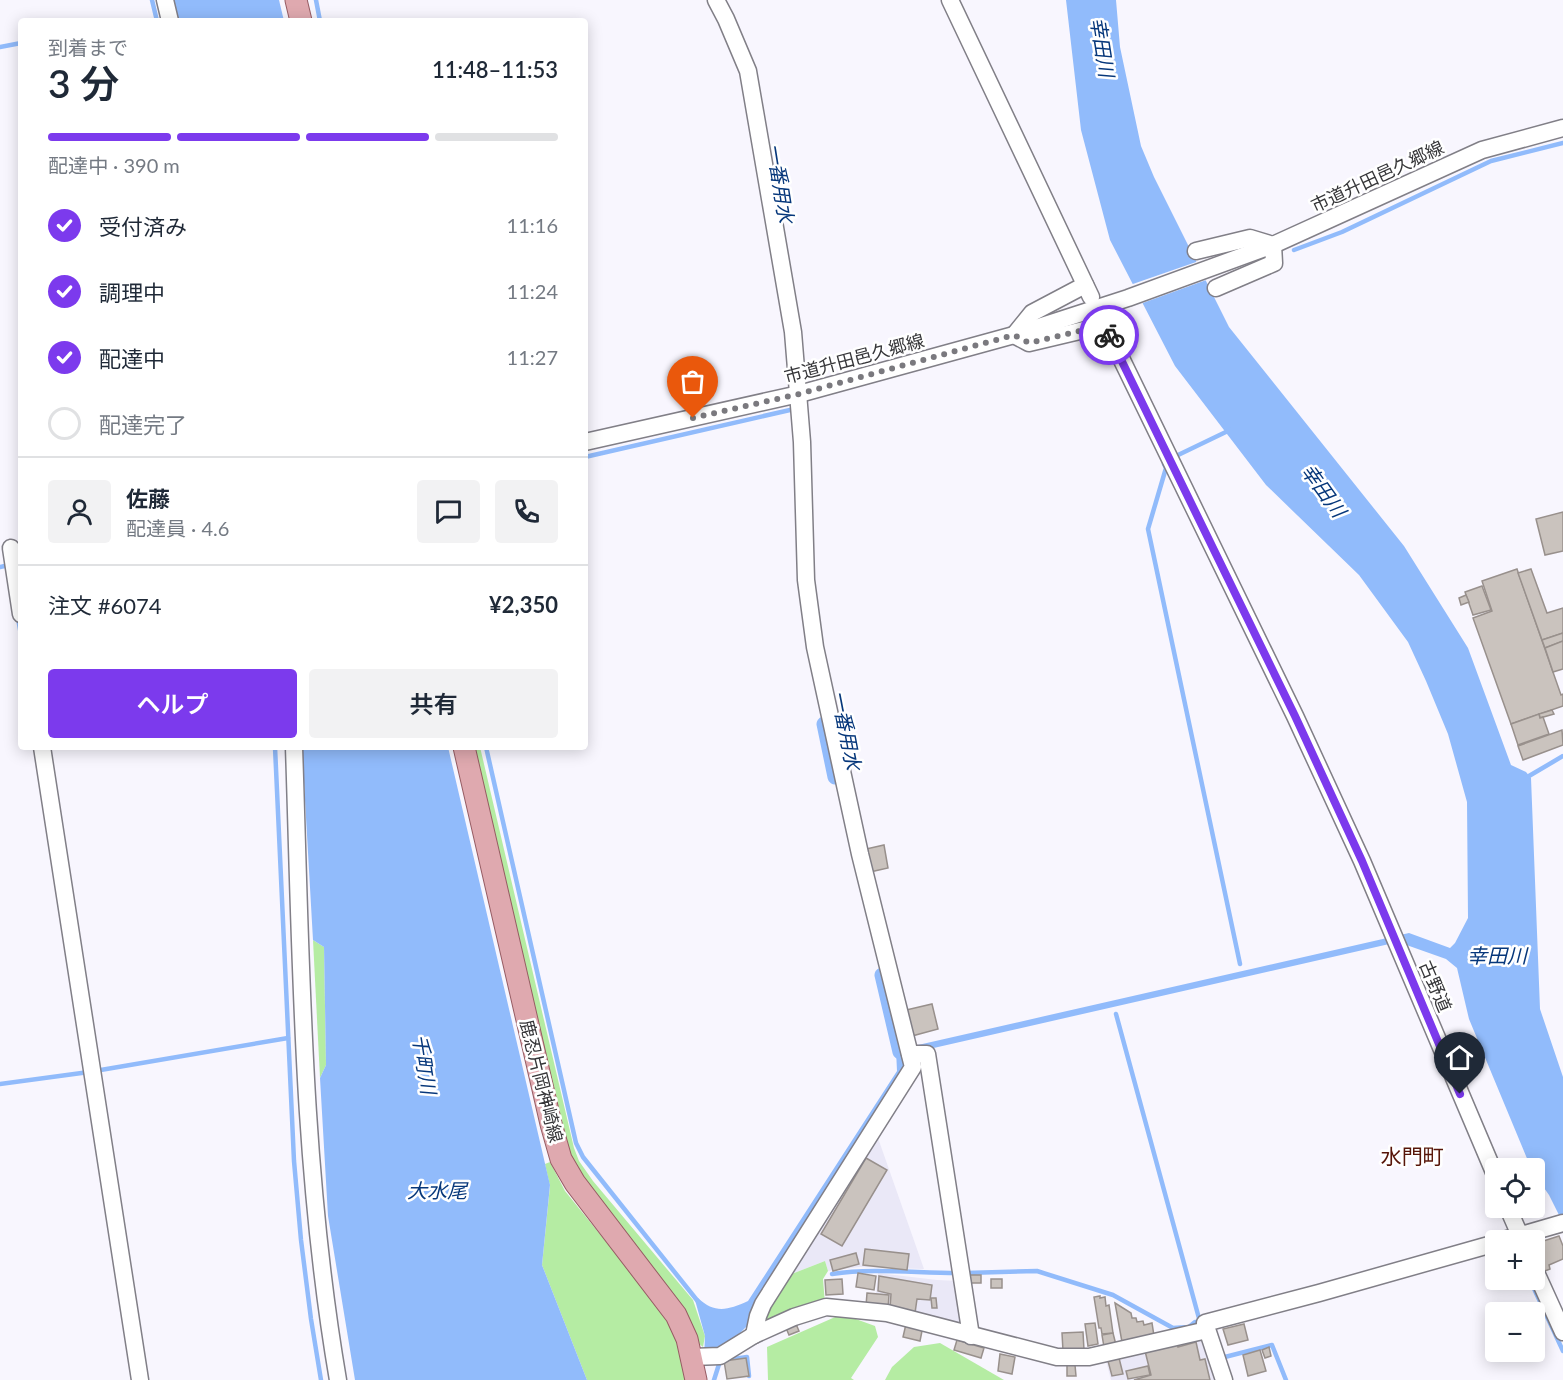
<!DOCTYPE html>
<html lang="ja">
<head>
<meta charset="utf-8">
<style>
	body { margin:0; font-family:Lato,"Noto Sans JP",sans-serif; background:#f2f2f3; color:#1f2937; height:100vh; display:flex; flex-direction:column; font-size:22px; white-space:nowrap }
	* { box-sizing:border-box; margin:0 }
	p { font-size:20px; color:#747a83 }
	.icon { flex:none; width:33px; height:33px; fill:none; stroke:currentColor; stroke-width:2; stroke-linecap:round; stroke-linejoin:round }
	.map { position:relative; flex:1; overflow:hidden }
	.details { position:absolute; left:18px; top:18px; width:570px; height:732px; display:flex; flex-direction:column; background:#fff; border-radius:6px; box-shadow:0 3px 15px #0003 }
	.details>* { flex:none }
	.buttons { position:absolute; left:1485px; top:1158px; display:grid; gap:12px }
	.buttons a { display:grid; place-items:center; width:60px; height:60px; border-radius:6px; background:#fff; box-shadow:0 3px 15px #0003; font-size:30px }
	.pin { position:absolute; display:grid; place-items:center; width:51px; height:51px; color:#fff; margin:-62px -26px; border-radius:50% 50% 50% 0; rotate:-45deg; box-shadow:0 0 6px #0007 }
	.pin .icon { rotate:45deg }
	.courier { position:absolute; display:grid; place-items:center; width:60px; height:60px; margin:-30px; border:4px solid #7c3aed; border-radius:50%; background:#fff; color:#222; box-shadow:0 2px 8px #0007 }
	.head em { font-style:normal; font-weight:600 }
	.head div { display:flex; flex-direction:column-reverse }
	.head { display:flex; align-items:center; justify-content:space-between; height:102px; padding:0 30px }
	h1 { font-size:39px; font-weight:600; line-height:45px }
	.bar { display:grid; grid-template-columns:repeat(4,1fr); gap:9px 6px; align-content:center; height:72px; padding:0 30px }
	.bar i { height:8px; border-radius:4px; background:#e0e1e3 }
	.bar .current { background:#7c3aed }
	.bar p { grid-column:span 4 }
	.line { display:flex; align-items:center; gap:15px; padding:0 30px; border-top:2px solid #e0e1e3 }
	.line div { flex:1 }
	.round { display:grid; place-items:center; flex:none; width:63px; height:63px; border-radius:6px; background:#f2f2f3 }
	ol { padding:0 30px; list-style:none }
	li { display:flex; align-items:center; gap:18px; height:66px }
	li p { margin-inline-start:auto }
	li .icon { padding:6px; border-radius:50%; background:#7c3aed; color:#fff; stroke-width:4 }
	li:last-child { color:#747a83 }
	li i { width:33px; height:33px; border:3px solid #e0e1e3; border-radius:50% }
	.button { display:flex; gap:12px; margin-top:auto; padding:12px 30px }
	.button a { flex:1; height:69px; border-radius:6px; background:#7c3aed; color:#fff; font-size:24px; font-weight:600; line-height:69px; text-align:center }
	.button a+a { background:#f2f2f3; color:#1f2937 }
	.map>svg:first-child { display:block }
</style>
</head>
<body>
<div class="map">
<svg width="1563" height="1380" viewBox="0 0 1563 1380">
	<rect width="100%" height="100%" fill="#f8f6fe"/>
	<!-- built -->
	<g fill="#eae8f7">
		<polygon points="878,1138 924,1269 860,1267 828,1271 825,1261 784,1277"/>
		<polygon points="878,1273 937,1280 959,1281 966,1330 889,1310 890,1295 876,1293"/>
		<polygon points="1199,1337 1217,1380 1111,1380 1106,1361"/>
	</g>
	<!-- green -->
	<g fill="#b5eca3">
		<polygon points="473,747 480,747 574,1148 579,1161 593,1181 693,1300 705,1336 703,1347 697,1342 568,1158"/>
		<polygon points="313,940 324,947 326,1065 320,1078"/>
		<polygon points="550,1162 565,1191 658,1306 672,1327 690,1380 587,1380 542,1265 550,1186 545,1164"/>
		<polygon points="825,1261 828,1271 823,1279 825,1304 765,1325 764,1310 784,1277"/>
		<polygon points="842,1314 875,1326 878,1337 851,1378 854,1380 768,1380 767,1347"/>
		<polygon points="940,1343 1004,1380 885,1380 892,1367 914,1347"/>
	</g>
	<!-- water -->
	<g fill="#91bbfb">
		<polygon points="172,0 279,0 284,21 177,21"/>
		<path d="M1066,0h50l4,47 21,99 13,31 75,150 175,219 64,102 43,117 15,7 5,6 9,231 23,68v146l-14,-28 -14,-20 -1,-7h-3l-62,-149 -12,-51 -11,-9 -48,-17 -495,113 1,16 -156,254 -11,11 -20,11 1,13 -14,-1 1,-23 -10,-36 3,-2c17,16 30,12 50,3l149,-230 -1,-21 513,-117 41,15 5,-5 13,-25 -1,-116 -19,-68 -22,-53 -18,-39 -49,-67 -93,-90 -91,-119 -65,-126 -29,-110z"/>
		<polygon points="302,747 448,747 550,1185 542,1265 587,1380 355,1380 328,1216 320,1078 326,1065 324,947 313,940"/>
	</g>
	<!-- pier -->
	<polygon fill="#f8f6fe" points="1199,261 1209,279 1140,304 1130,285"/>
	<g fill="none" stroke-linecap="round" stroke-linejoin="round">
		<!-- stream -->
		<g stroke="#91bbfb" stroke-width="4.5">
			<polyline points="152,0 157,21"/>
			<polyline points="316,0 320,21"/>
			<polyline points="0,47 21,43"/>
			<polyline points="1294,250 1342,232 1491,161 1563,143"/>
			<polyline points="1176,456 1230,430"/>
			<polyline points="585,457 790,410"/>
			<polyline points="1164,464 1166,468 1148,529 1240,964"/>
			<polyline points="0,567 9,565"/>
			<polyline points="18,618 21,635"/>
			<polyline points="275,747 294,1161 301,1240 311,1319 321,1380"/>
			<polyline points="486,747 576,1143 583,1157 700,1304"/>
			<polyline points="1529,776 1563,756"/>
			<polyline points="0,1084 89,1072 288,1038"/>
			<polyline points="1491,1179 1496,1189"/>
			<polyline points="966,1273 1037,1271 1113,1295 1173,1328 1189,1327 1195,1322 1200,1322 1116,1014"/>
			<path d="M832,1274c41,-6 83,-1 125,-1"/>
			<polyline points="1530,1280 1563,1351"/>
			<polyline points="1221,1358 1272,1345 1286,1380"/>
			<polyline points="714,1380 720,1361 747,1357 749,1376"/>
		</g>
		<!-- canal -->
		<g stroke="#91bbfb" stroke-width="15">
			<polyline points="824,724 835,777"/>
			<polyline points="882,975 900,1052"/>
		</g>
	</g>
	<!-- building -->
	<g fill="#cac3be" stroke="#98908c" stroke-width="1.5">
		<polygon points="1563,512 1563,551 1545,555 1536,519"/>
		<polygon points="1517,569 1561,695 1563,694 1563,706 1511,724 1473,618 1492,611 1482,581"/>
		<polygon points="1531,569 1547,613 1563,608 1563,633 1542,640 1518,573"/>
		<polygon points="1482,586 1491,610 1473,615 1465,592"/>
		<polygon points="1466,595 1469,602 1461,605 1459,598"/>
		<polygon points="1563,633 1563,641 1545,648 1542,640"/>
		<polygon points="1563,641 1563,669 1553,672 1545,648"/>
		<polygon points="1552,710 1554,714 1540,718 1539,714"/>
		<polygon points="1539,714 1540,718 1543,717 1549,734 1518,745 1511,724"/>
		<polygon points="1562,730 1563,745 1523,760 1518,746"/>
		<polygon points="884,845 888,868 870,872 866,849"/>
		<polygon points="932,1004 938,1029 912,1036 906,1010"/>
		<polygon points="866,1158 887,1170 842,1246 821,1234"/>
		<polygon points="1559,1236 1563,1246 1563,1259 1549,1265 1550,1269 1540,1273 1534,1257 1534,1244"/>
		<polygon points="865,1249 909,1254 907,1270 863,1265"/>
		<polygon points="856,1253 859,1264 833,1271 830,1260"/>
		<polygon points="858,1273 876,1276 874,1290 856,1287"/>
		<rect x="966" y="1275" width="15" height="8"/>
		<polygon points="879,1276 932,1285 930,1300 917,1299 915,1313 890,1308 891,1294 878,1291"/>
		<polygon points="842,1279 843,1294 826,1295 825,1280"/>
		<rect x="991" y="1279" width="11" height="9"/>
		<polygon points="867,1293 889,1295 888,1309 866,1306"/>
		<polygon points="1100,1296 1100,1298 1105,1297 1106,1306 1109,1305 1113,1333 1102,1334 1101,1328 1099,1328 1094,1297"/>
		<polygon points="931,1298 936,1298 937,1308 932,1308"/>
		<polygon points="1115,1303 1131,1313 1132,1318 1136,1318 1137,1322 1143,1321 1144,1325 1152,1323 1154,1336 1122,1342"/>
		<polygon points="1095,1323 1098,1344 1088,1346 1085,1324"/>
		<polygon points="796,1324 799,1331 789,1335 786,1328"/>
		<polygon points="906,1324 917,1327 917,1329 922,1331 920,1341 903,1337"/>
		<polygon points="1244,1324 1248,1340 1228,1345 1223,1329"/>
		<polygon points="1083,1332 1084,1350 1063,1351 1062,1333"/>
		<polygon points="1113,1333 1116,1345 1104,1347 1102,1335"/>
		<polygon points="957,1340 984,1348 981,1358 954,1350"/>
		<polygon points="1177,1342 1178,1347 1196,1342 1200,1360 1205,1359 1210,1380 1134,1380 1151,1375 1145,1351"/>
		<polygon points="1269,1347 1271,1356 1265,1358 1262,1350"/>
		<polygon points="1260,1350 1266,1371 1248,1376 1243,1355"/>
		<polygon points="1000,1354 1015,1357 1012,1374 998,1371"/>
		<polygon points="746,1358 749,1376 727,1379 724,1361"/>
		<polygon points="1119,1358 1123,1374 1112,1376 1108,1361"/>
		<polygon points="1067,1365 1075,1365 1076,1376 1067,1376"/>
		<polygon points="1148,1366 1150,1375 1128,1379 1126,1371"/>
	</g>
	<g fill="none" stroke-linecap="round" stroke-linejoin="round">
		<!-- minor casing -->
		<g stroke="#817f87" stroke-width="19">
			<g id="minor">
				<polyline points="165,0 170,21"/>
				<polyline points="716,0 726,19 748,71 793,332 802,442 806,580 815,647 860,854 913,1067 763,1304 758,1316 754,1335"/>
				<polyline points="950,0 1091,297"/>
				<polyline points="1196,251 1250,238 1273,245"/>
				<polyline points="1216,288 1274,263 1273,245"/>
				<polyline points="1101,317 1295,716 1362,861 1496,1177"/>
				<polyline points="1015,334 1032,313 1085,285"/>
				<polyline points="1014,335 1029,343 1105,325"/>
				<polyline points="585,442 799,394 1014,335 1128,298 1273,245 1482,150 1563,128"/>
				<polyline points="11,548 21,614"/>
				<polyline points="42,747 140,1380"/>
				<path d="M294,747c7,211 8,424 44,633"/>
				<polyline points="910,1054 927,1054 971,1336"/>
				<polyline points="1508,1208 1522,1240"/>
				<polyline points="1504,1240 1563,1223"/>
				<polyline points="1534,1268 1563,1332"/>
				<polyline points="692,1357 720,1356 754,1335 794,1317 826,1307 887,1313 1057,1357 1089,1357 1207,1330"/>
				<polyline points="1224,1380 1205,1323 1319,1293 1496,1243"/>
			</g>
		</g>
		<!-- major casing -->
		<g stroke="#965c63" stroke-width="23">
			<g id="major">
				<polyline points="296,0 301,21"/>
				<polyline points="464,747 551,1124 561,1159 575,1183 676,1315 687,1339 696,1380"/>
			</g>
		</g>
		<!-- minor -->
		<use href="#minor" stroke="#fff" stroke-width="16"/>
		<!-- major -->
		<use href="#major" stroke="#dfa9af" stroke-width="21"/>
	</g>
	<g fill="none" stroke-linecap="round" stroke-linejoin="round">
		<!-- done -->
		<polyline stroke="#7a797e" stroke-width="6" stroke-dasharray="0 10.8" points="693,418 799,394 1014,335 1029,343 1105,325 1109,335"/>
		<!-- route -->
		<polyline stroke="#7c3aed" stroke-width="8" points="1109,335 1295,716 1362,861 1460,1094"/>
	</g>
	<g text-anchor="middle" dominant-baseline="central" stroke-width="5" stroke-linejoin="round" paint-order="stroke">
		<!-- street labels -->
		<g font-size="18" fill="#363639" stroke="#fff">
			<text transform="translate(1377 176) rotate(-25)">市道升田邑久郷線</text>
			<text transform="translate(854 358) rotate(-15)">市道升田邑久郷線</text>
			<text transform="translate(1436 986) rotate(67)">古野道</text>
			<text transform="translate(542 1081) rotate(76)">鹿忍片岡神崎線</text>
		</g>
		<!-- water labels -->
		<g font-size="20" font-style="italic" fill="#06377b" stroke="#fff">
			<text transform="translate(1103 47) rotate(81)">幸田川</text>
			<text transform="translate(781 183) rotate(81)">一番用水</text>
			<text transform="translate(1324 490) rotate(54)">幸田川</text>
			<text transform="translate(847 730) rotate(79)">一番用水</text>
			<text x="1497" y="955">幸田川</text>
			<text transform="translate(425 1064) rotate(81)">千町川</text>
			<text x="437" y="1190">大水尾</text>
		</g>
		<!-- quarter labels -->
		<g font-size="21" fill="#571508" stroke="#fff">
			<text x="1412" y="1155">水門町</text>
		</g>
	</g>
</svg>
<div class="buttons">
<a><svg class="icon" aria-label="locate" viewBox="0 0 24 24"><circle cx="12" cy="12" r="6"/><path d="M12 2v4M12 18v4M2 12h4M18 12h4"/></svg></a>
<a>+</a>
<a>−</a>
</div>
<div class="pin" style="left:693px;top:418px;background:#ea580c"><svg class="icon" aria-label="bag" viewBox="0 0 24 24"><path d="M5 8h14l-1 12H6zM9 8a3 3 0 0 1 6 0"/></svg></div>
<div class="pin" style="left:1460px;top:1094px;background:#1f2937"><svg class="icon" aria-label="home" viewBox="0 0 24 24"><path d="M3 11l9-7 9 7M6 9v11h12V9"/></svg></div>
<div class="courier" style="left:1109px;top:335px"><svg class="icon" aria-label="bike" viewBox="0 0 24 24"><circle cx="6" cy="16" r="4"/><circle cx="18" cy="16" r="4"/><path d="M6 16l4-8h5l3 8M10 8l3 8H6M13 5h3"/></svg></div>
<section class="details">
<div class="head"><div><h1>3 分</h1><p>到着まで</p></div><em>11:48–11:53</em></div>
<div class="bar"><i class="current"></i><i class="current"></i><i class="current"></i><i></i><p>配達中 · 390 m</p></div>
<ol>
<li><svg class="icon" aria-label="check" viewBox="0 0 24 24"><path d="M5 12l5 5 9-10"/></svg>受付済み<p>11:16</p></li>
<li><svg class="icon" aria-label="check" viewBox="0 0 24 24"><path d="M5 12l5 5 9-10"/></svg>調理中<p>11:24</p></li>
<li><svg class="icon" aria-label="check" viewBox="0 0 24 24"><path d="M5 12l5 5 9-10"/></svg>配達中<p>11:27</p></li>
<li><i></i>配達完了</li>
</ol>
<div class="line" style="height:108px"><a class="round"><svg class="icon" aria-label="person" viewBox="0 0 24 24"><circle cx="12" cy="8" r="4"/><path d="M4 21q1-7 8-7t8 7"/></svg></a><div><b>佐藤</b><p>配達員 · 4.6</p></div><a class="round"><svg class="icon" aria-label="chat" viewBox="0 0 24 24"><path d="M4 5h16v11H9l-5 4z"/></svg></a><a class="round"><svg class="icon" aria-label="phone" viewBox="0 0 24 24"><path d="M5 4h4l2 5-3 2q2 4 5 5l2-3 5 2v4C11 20 4 13 5 4z"/></svg></a></div>
<div class="line" style="height:78px"><div>注文 #6074</div><b>¥2,350</b></div>
<div class="button"><a>ヘルプ</a><a>共有</a></div>
</section>
</div>
</body>
</html>
